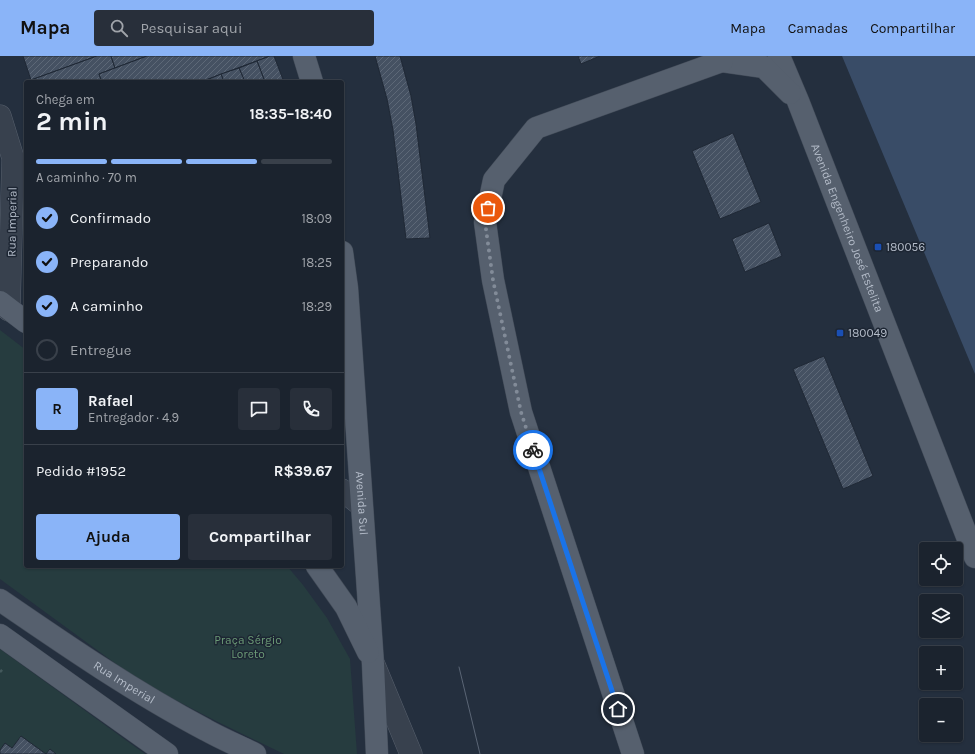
<!DOCTYPE html>
<html lang="pt">
<head>
<meta charset="utf-8">
<style>
	body { margin:0; font-family:Karla,sans-serif; background:#282f3a; color:#f1f3f6; height:100vh; display:flex; flex-direction:column; font-size:15px; white-space:nowrap }
	* { box-sizing:border-box; margin:0 }
	p { font-size:13px; color:#a0a4aa }
	.icon { flex:none; width:22px; height:22px; fill:none; stroke:currentColor; stroke-width:2; stroke-linecap:round; stroke-linejoin:round }
	.map { position:relative; flex:1; overflow:hidden }
	.panel { position:absolute; left:24px; top:24px; width:320px; height:488px; display:flex; flex-direction:column; background:#1b232e; border-radius:4px; box-shadow:0 1px 3px #0004,0 0 0 1px #39404a }
	.panel>* { flex:none }
	.fabs { position:absolute; left:919px; top:486px; display:grid; gap:8px }
	.fabs a { display:grid; place-items:center; width:44px; height:44px; border-radius:4px; background:#1b232e; box-shadow:0 1px 3px #0004,0 0 0 1px #39404a; font-size:20px }
	.pin { position:absolute; display:grid; place-items:center; width:34px; height:34px; color:#fff; margin:-17px; border:2px solid #fff; border-radius:50%; box-shadow:0 1px 4px #0007 }
	.courier { position:absolute; display:grid; place-items:center; width:40px; height:40px; margin:-20px; border:3px solid #1a73e8; border-radius:50%; background:#fff; color:#222; box-shadow:0 1px 5px #0007 }
	.summary em { font-style:normal; font-weight:700 }
	.summary div { display:flex; flex-direction:column-reverse }
	.summary { display:flex; align-items:center; justify-content:space-between; height:68px; padding:0 12px }
	h1 { font-size:26px; font-weight:700; line-height:30px }
	.bar { display:grid; grid-template-columns:repeat(4,1fr); gap:6px 4px; align-content:center; height:48px; padding:0 12px }
	.bar i { height:5px; border-radius:3px; background:#39404a }
	.bar .on { background:#8ab4f8 }
	.bar p { grid-column:span 4 }
	.line { display:flex; align-items:center; gap:10px; padding:0 12px; border-top:1px solid #39404a }
	.line div { flex:1 }
	.round { display:grid; place-items:center; flex:none; width:42px; height:42px; border-radius:4px; background:#282f3a }
	ol { padding:0 12px; list-style:none }
	li { display:flex; align-items:center; gap:12px; height:44px }
	li p { margin-inline-start:auto }
	li .icon { padding:4px; border-radius:50%; background:#8ab4f8; color:#111; stroke-width:4 }
	li:last-child { color:#a0a4aa }
	li i { width:22px; height:22px; border:2px solid #39404a; border-radius:50% }
	.button { display:flex; gap:8px; margin-top:auto; padding:8px 12px }
	.button a { flex:1; height:46px; border-radius:4px; background:#8ab4f8; color:#111; font-size:16px; font-weight:700; line-height:46px; text-align:center }
	.button a+a { background:#282f3a; color:#f1f3f6 }
	header { display:flex; align-items:center; gap:24px; box-sizing:border-box; height:56px; padding:0 20px; background:#8ab4f8; color:#111 }
	header strong { font-size:19px }
	nav { display:flex; gap:22px; margin-inline-start:auto; font-size:14px }
	.search { width:280px; height:36px; background:#282f3a; display:flex; align-items:center; gap:10px; box-sizing:border-box; padding:0 14px; border-radius:4px; color:#a0a4aa; font-size:15px }
	.map>svg:first-child { display:block }
</style>
</head>
<body>
<header>
<strong>Mapa</strong>
<div class="search"><svg class="icon" aria-label="search" viewBox="0 0 24 24"><circle cx="10" cy="10" r="6"/><path d="M15 15l6 6"/></svg>Pesquisar aqui</div>
<nav><a>Mapa</a><a>Camadas</a><a>Compartilhar</a></nav>
</header>
<div class="map">
<svg width="975" height="698" viewBox="0 0 975 698">
	<defs>
		<pattern id="building-hatch" width="6" height="6" patternUnits="userSpaceOnUse"><rect width="6" height="6" fill="#455162"/><path d="M-1 1l2-2M0 6l6-6M5 7l2-2" fill="none" stroke="#5d6877"/></pattern>
	</defs>
	<rect width="100%" height="100%" fill="#242f3e"/>
	<!-- park -->
	<g fill="#263c3f">
		<polygon points="0,274 26,294 26,510 287,510 303,529 327,562 350,603 357,698 284,698 216,665 162,637 123,613 0,523"/>
		<polygon points="0,593 145,698 0,698"/>
	</g>
	<!-- water -->
	<polygon fill="#394c67" points="842,0 975,0 975,318"/>
	<!-- building -->
	<g fill="url(#building-hatch)" stroke="#1f2835">
		<polygon points="23,0 97,0 31,24"/>
		<polygon points="97,0 111,0 115,12 99,18 102,26 32,26 31,24"/>
		<polygon points="111,0 147,0 115,12"/>
		<polygon points="147,0 270,0 200,26 102,26 99,18"/>
		<polygon points="270,0 274,0 284,26 265,26 257,5"/>
		<polygon points="375,0 400,0 411,40 416,68 430,182 406,183 393,74 387,43"/>
		<polygon points="578,0 600,0 581,8"/>
		<polygon points="257,5 265,26 245,26 239,12"/>
		<polygon points="239,12 245,26 224,26 221,18"/>
		<polygon points="221,18 224,26 208,26 207,24"/>
		<polygon points="733,77 761,146 720,163 692,95"/>
		<polygon points="769,167 782,200 745,216 732,183"/>
		<polygon points="824,300 873,420 843,433 793,313"/>
		<polygon points="21,680 46,698 0,698 0,694 5,687 12,692"/>
		<polygon points="50,693 56,698 46,698"/>
	</g>
	<g fill="none" stroke-linecap="round" stroke-linejoin="round">
		<!-- minor casing -->
		<g stroke="#565f6c" stroke-width="23">
			<g id="minor">
				<polyline points="0,60 13,102 9,254"/>
				<polyline points="342,434 361,449"/>
				<polyline points="374,609 411,698"/>
			</g>
		</g>
		<!-- major casing -->
		<g stroke="#414a57" stroke-width="23">
			<g id="major">
				<polyline points="304,0 312,26"/>
				<path id="s1" d="M779,0l19,45 177,456"/>
				<polyline points="722,5 764,11 790,37"/>
				<path id="s2" d="M342,196l5,36 26,376 4,90"/>
				<polyline points="0,246 26,266"/>
				<polyline points="317,510 346,551 368,596"/>
				<path id="s3" d="M0,544c67,46 134,92 206,130 16,9 33,16 49,24"/>
				<polyline points="0,579 167,698"/>
				<polyline points="633,698 521,356 493,224 485,166 494,124 536,72 722,5 722,0"/>
			</g>
		</g>
		<!-- path -->
		<polyline stroke="#44595c" stroke-width="2.5" stroke-dasharray="3 3" stroke-linecap="butt" points="0,616 4,612"/>
		<!-- minor -->
		<use href="#minor" stroke="#38414e" stroke-width="22"/>
		<!-- major -->
		<use href="#major" stroke="#56606e" stroke-width="22"/>
		<!-- tram -->
		<polyline stroke="#5a6575" stroke-width="1" points="459,611 480,698"/>
	</g>
	<g fill="none" stroke-linecap="round" stroke-linejoin="round">
		<!-- done -->
		<polyline stroke="#828b98" stroke-width="4" stroke-dasharray="0 7.2" points="488,152 485,166 493,224 521,356 533,394"/>
		<!-- route -->
		<polyline stroke="#1a73e8" stroke-width="5" points="533,394 618,653"/>
	</g>
	<!-- markers -->
	<g fill="#1a4fb4" stroke="#1d2633" stroke-width="1.5">
		<rect x="874" y="187" width="8" height="8" rx="2"/>
		<rect x="836" y="273" width="8" height="8" rx="2"/>
	</g>
	<g text-anchor="middle" dominant-baseline="central" stroke-width="3" stroke-linejoin="round" paint-order="stroke">
		<!-- street labels -->
		<g font-size="12" fill="#b4bcc9" stroke="#1d2633">
			<text transform="translate(12 166) rotate(-89)">Rua Imperial</text>
			<text stroke="none"><textPath href="#s1" startOffset="185">Avenida Engenheiro José Estelita</textPath></text>
			<text stroke="none"><textPath href="#s2" startOffset="252">Avenida Sul</textPath></text>
			<text stroke="none"><textPath href="#s3" startOffset="149">Rua Imperial</textPath></text>
		</g>
		<!-- poi labels -->
		<g font-size="12" fill="#b4bcc9" stroke="#1d2633" text-anchor="start">
			<text x="886" y="191">180056</text>
			<text x="848" y="277">180049</text>
		</g>
		<!-- park labels -->
		<g font-size="12" fill="#6b9a76" stroke="#1d2633">
			<text x="248" y="584">Praça Sérgio<tspan x="248" dy="14">Loreto</tspan></text>
		</g>
	</g>
</svg>
<div class="fabs">
<a><svg class="icon" aria-label="locate" viewBox="0 0 24 24"><circle cx="12" cy="12" r="6"/><path d="M12 2v4M12 18v4M2 12h4M18 12h4"/></svg></a>
<a><svg class="icon" aria-label="layers" viewBox="0 0 24 24"><path d="M12 4l9 5-9 5-9-5zM3 14l9 5 9-5"/></svg></a>
<a>+</a>
<a>−</a>
</div>
<div class="pin" style="left:488px;top:152px;background:#ea580c"><svg class="icon" aria-label="bag" viewBox="0 0 24 24"><path d="M5 8h14l-1 12H6zM9 8a3 3 0 0 1 6 0"/></svg></div>
<div class="pin" style="left:618px;top:653px;background:#1f2937"><svg class="icon" aria-label="home" viewBox="0 0 24 24"><path d="M3 11l9-7 9 7M6 9v11h12V9"/></svg></div>
<div class="courier" style="left:533px;top:394px"><svg class="icon" aria-label="bike" viewBox="0 0 24 24"><circle cx="6" cy="16" r="4"/><circle cx="18" cy="16" r="4"/><path d="M6 16l4-8h5l3 8M10 8l3 8H6M13 5h3"/></svg></div>
<section class="panel">
<div class="summary"><div><h1>2 min</h1><p>Chega em</p></div><em>18:35–18:40</em></div>
<div class="bar"><i class="on"></i><i class="on"></i><i class="on"></i><i></i><p>A caminho · 70 m</p></div>
<ol>
<li><svg class="icon" aria-label="check" viewBox="0 0 24 24"><path d="M5 12l5 5 9-10"/></svg>Confirmado<p>18:09</p></li>
<li><svg class="icon" aria-label="check" viewBox="0 0 24 24"><path d="M5 12l5 5 9-10"/></svg>Preparando<p>18:25</p></li>
<li><svg class="icon" aria-label="check" viewBox="0 0 24 24"><path d="M5 12l5 5 9-10"/></svg>A caminho<p>18:29</p></li>
<li><i></i>Entregue</li>
</ol>
<div class="line" style="height:72px"><b class="round" style="background:#8ab4f8;color:#111">R</b><div><b>Rafael</b><p>Entregador · 4.9</p></div><a class="round"><svg class="icon" aria-label="chat" viewBox="0 0 24 24"><path d="M4 5h16v11H9l-5 4z"/></svg></a><a class="round"><svg class="icon" aria-label="phone" viewBox="0 0 24 24"><path d="M5 4h4l2 5-3 2q2 4 5 5l2-3 5 2v4C11 20 4 13 5 4z"/></svg></a></div>
<div class="line" style="height:52px"><div>Pedido #1952</div><b>R$39.67</b></div>
<div class="button"><a>Ajuda</a><a>Compartilhar</a></div>
</section>
</div>
</body>
</html>
